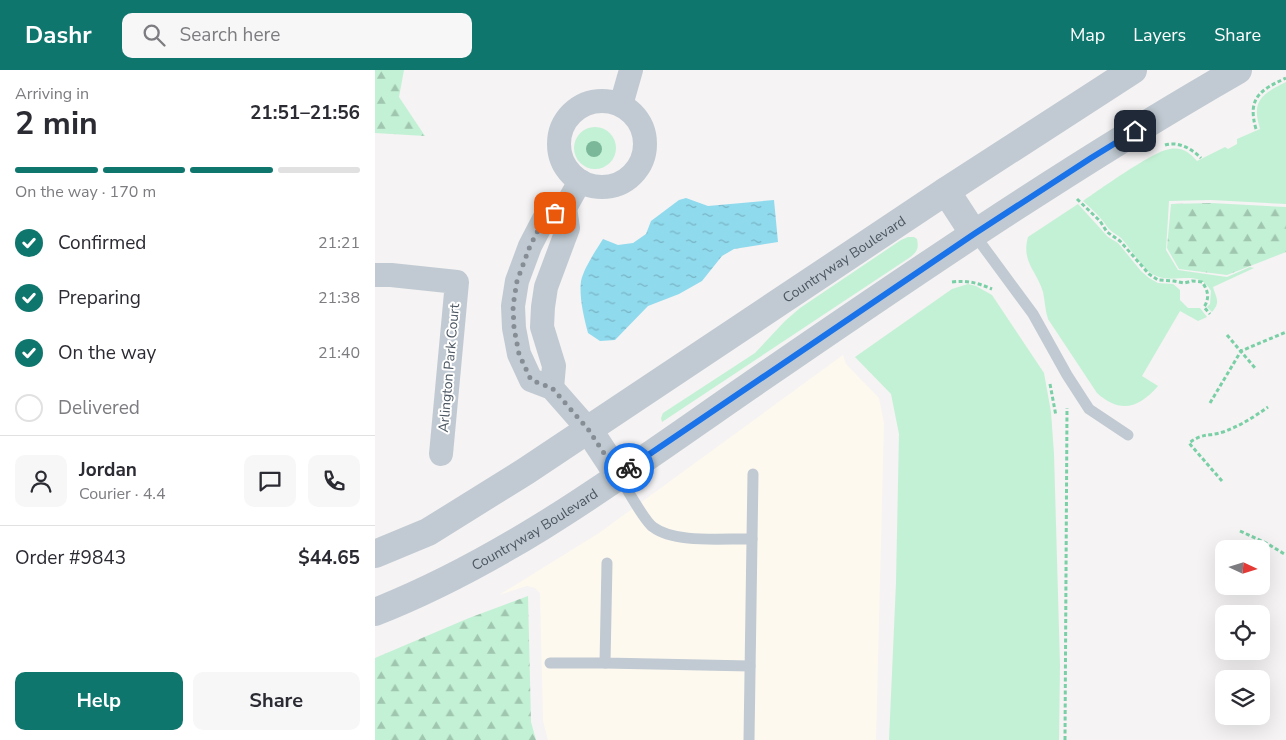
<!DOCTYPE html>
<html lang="en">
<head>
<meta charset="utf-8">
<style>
	body { margin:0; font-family:"Nunito Sans",sans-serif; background:#f7f7f7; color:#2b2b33; height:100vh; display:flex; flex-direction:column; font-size:19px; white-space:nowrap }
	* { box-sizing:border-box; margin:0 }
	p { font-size:16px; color:#7c7c81 }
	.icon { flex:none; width:28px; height:28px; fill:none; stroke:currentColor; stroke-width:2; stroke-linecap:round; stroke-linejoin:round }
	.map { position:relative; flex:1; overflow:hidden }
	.side { display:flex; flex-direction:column; background:#fff; width:375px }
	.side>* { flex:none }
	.needle { width:32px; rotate:94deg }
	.tools { position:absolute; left:840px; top:470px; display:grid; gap:10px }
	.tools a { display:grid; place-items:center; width:55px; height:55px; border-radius:10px; background:#fff; box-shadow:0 5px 20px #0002; font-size:25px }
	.pin { position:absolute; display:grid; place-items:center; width:42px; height:42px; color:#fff; margin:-21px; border-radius:10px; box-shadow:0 2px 8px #0006 }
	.courier { position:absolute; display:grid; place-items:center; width:50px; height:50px; margin:-25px; border:4px solid #1a73e8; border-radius:50%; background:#fff; color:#222; box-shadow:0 1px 6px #0007 }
	.summary em { font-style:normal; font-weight:700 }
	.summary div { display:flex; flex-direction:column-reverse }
	.summary { display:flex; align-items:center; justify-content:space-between; height:85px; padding:0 15px }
	h1 { font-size:32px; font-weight:700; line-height:38px }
	.bar { display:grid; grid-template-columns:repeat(4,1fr); gap:8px 5px; align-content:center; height:60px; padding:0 15px }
	.bar i { height:6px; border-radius:4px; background:#e1e1e2 }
	.bar .selected { background:#0f766e }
	.bar p { grid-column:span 4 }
	.line { display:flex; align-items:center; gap:12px; padding:0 15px; border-top:1px solid #e1e1e2 }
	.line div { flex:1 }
	.round { display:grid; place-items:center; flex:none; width:52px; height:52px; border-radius:10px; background:#f7f7f7 }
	ol { padding:0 15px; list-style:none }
	li { display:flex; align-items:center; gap:15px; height:55px }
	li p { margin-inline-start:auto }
	li .icon { padding:5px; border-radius:50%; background:#0f766e; color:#fff; stroke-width:4 }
	li:last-child { color:#7c7c81 }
	li i { width:28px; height:28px; border:2px solid #e1e1e2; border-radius:50% }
	.button { display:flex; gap:10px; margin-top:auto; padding:10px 15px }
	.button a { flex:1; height:58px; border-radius:10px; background:#0f766e; color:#fff; font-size:20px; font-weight:700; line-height:58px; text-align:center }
	.button a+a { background:#f7f7f7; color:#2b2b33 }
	header { display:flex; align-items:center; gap:30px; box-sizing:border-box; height:70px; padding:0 25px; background:#0f766e; color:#fff }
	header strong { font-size:24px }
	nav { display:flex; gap:28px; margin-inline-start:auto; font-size:18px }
	.search { width:350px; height:45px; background:#f7f7f7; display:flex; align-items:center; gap:12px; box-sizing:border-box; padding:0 18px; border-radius:10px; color:#7c7c81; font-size:19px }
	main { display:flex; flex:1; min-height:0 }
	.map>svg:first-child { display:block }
</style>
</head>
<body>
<header>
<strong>Dashr</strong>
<div class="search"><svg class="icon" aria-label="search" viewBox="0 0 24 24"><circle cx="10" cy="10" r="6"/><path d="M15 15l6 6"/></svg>Search here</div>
<nav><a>Map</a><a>Layers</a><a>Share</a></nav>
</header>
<main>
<section class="side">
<div class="summary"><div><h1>2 min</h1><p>Arriving in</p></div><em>21:51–21:56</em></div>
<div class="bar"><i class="selected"></i><i class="selected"></i><i class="selected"></i><i></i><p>On the way · 170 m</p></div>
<ol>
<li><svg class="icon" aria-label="check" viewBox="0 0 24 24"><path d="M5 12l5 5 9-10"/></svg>Confirmed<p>21:21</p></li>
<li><svg class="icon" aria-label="check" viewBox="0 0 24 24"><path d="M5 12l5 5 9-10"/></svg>Preparing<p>21:38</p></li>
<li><svg class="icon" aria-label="check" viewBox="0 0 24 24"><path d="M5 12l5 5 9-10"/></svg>On the way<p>21:40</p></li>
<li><i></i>Delivered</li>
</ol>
<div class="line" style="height:90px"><a class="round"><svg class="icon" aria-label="person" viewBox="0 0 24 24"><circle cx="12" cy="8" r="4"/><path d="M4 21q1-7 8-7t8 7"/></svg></a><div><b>Jordan</b><p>Courier · 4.4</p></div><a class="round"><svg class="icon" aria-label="chat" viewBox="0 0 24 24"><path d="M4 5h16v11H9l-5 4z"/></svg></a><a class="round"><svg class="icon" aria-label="phone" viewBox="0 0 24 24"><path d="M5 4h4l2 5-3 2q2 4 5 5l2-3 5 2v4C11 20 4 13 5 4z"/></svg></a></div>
<div class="line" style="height:65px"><div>Order #9843</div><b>$44.65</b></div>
<div class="button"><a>Help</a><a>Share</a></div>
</section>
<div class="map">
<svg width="911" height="670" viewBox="0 0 911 670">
	<defs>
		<pattern id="forest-firs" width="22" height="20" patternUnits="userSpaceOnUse" patternTransform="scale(1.25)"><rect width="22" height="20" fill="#c3f1d5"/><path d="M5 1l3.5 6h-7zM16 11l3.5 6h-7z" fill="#a0c6b0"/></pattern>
		<pattern id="water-ripples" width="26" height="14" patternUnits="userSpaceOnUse" patternTransform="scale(1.25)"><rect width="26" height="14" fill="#90daee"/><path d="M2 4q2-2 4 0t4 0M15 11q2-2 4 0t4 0" fill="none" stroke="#78b4c4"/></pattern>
	</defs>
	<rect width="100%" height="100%" fill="#f5f3f3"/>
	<!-- commercial -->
	<polygon fill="#fdf9ef" points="468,285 471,294 504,328 509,353 501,670 173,670 168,651 165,523 160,518 152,516 124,525 224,463"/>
	<!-- grass -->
	<g fill="#c3f1d5">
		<path d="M911,12v122l-75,-4 -42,1 -3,49 12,20 49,7 23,-10 4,1 -41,19c3,11 8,15 -1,25l-5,-5 3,-3 1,-13c-12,-22 -33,-8 -52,-14 -17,-5 -26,-27 -38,-39 -3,-3 -8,-5 -12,-9 -3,-3 -4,-6 -7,-9 -5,-7 -13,-13 -19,-19 16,-11 72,-51 87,-52 12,-2 19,3 27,12l28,-14 3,2 9,-5v-5l23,-10c-9,-29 2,-35 26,-47z"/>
		<circle cx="220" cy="78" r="21"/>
		<path d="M703,134l30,33 10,6 23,28 8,7 9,5 15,1 7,6v10l8,8h12l7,9 -9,4 -18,-10 -38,65 16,10c-19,22 -38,28 -61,7l-49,-74c-3,-9 -3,-18 -5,-27 -6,-21 -22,-30 -15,-55z"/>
		<path d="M533,167h6l3,2c2,10 0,13 -8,19l-247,164 -1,-4 2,-5 92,-60 30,-32 15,-13 101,-68z"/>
		<polygon points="593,214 601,216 617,225 669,303 676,342 679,384 685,595 684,670 514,670 521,513 524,364 516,324 480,287 577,219"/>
	</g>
	<!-- forest -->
	<g fill="url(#forest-firs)">
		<polygon points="0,0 29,0 24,27 50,66 0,63"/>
		<polygon points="836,133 911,137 911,182 852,205 804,199 792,178 796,134"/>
		<polygon points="153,526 156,652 161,670 0,670 0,588 94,548"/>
	</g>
	<!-- water -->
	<path fill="url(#water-ripples)" d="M311,128l22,8 66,-6 4,42 -44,7 -12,7 -20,25 -23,13 -31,12 -33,34 -15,1 -12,-8c-4,-16 -9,-35 -7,-52 3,-13 15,-31 22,-42l15,6 15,-2 13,-9 5,-13 28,-21z"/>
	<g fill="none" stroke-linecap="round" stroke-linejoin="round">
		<!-- path -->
		<g stroke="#7ad0a6" stroke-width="3" stroke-dasharray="4 2.5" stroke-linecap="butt">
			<path d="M881,59c-9,-31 4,-39 30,-51"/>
			<path d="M790,75c14,-4 27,4 36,13"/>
			<path d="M702,129l23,22 7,11 13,9 29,33 9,6 16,1 10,2 8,-2 10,1c6,8 8,16 2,25l6,7"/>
			<path d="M577,212c15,-2 26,1 40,7"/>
			<polyline points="852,265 880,298"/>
			<polyline points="675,314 681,346"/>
			<polyline points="835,333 866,281 911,262"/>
			<path d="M847,411l-33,-38c15,-11 19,-6 34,-11 17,-6 31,-15 45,-25"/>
			<polyline points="865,461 893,474 911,485"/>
			<polyline points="690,670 692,338"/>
		</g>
		<!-- service -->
		<g stroke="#c1cad2" stroke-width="11">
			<polyline points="599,164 658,244 692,305 714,339 753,365"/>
			<path d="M244,406c7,11 25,45 34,51 22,17 72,11 99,12l-3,201"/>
			<polyline points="377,469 378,404"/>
			<polyline points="232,493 230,593 375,596"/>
			<polyline points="175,593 230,593"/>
		</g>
		<!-- minor -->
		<g stroke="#c1cad2" stroke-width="24">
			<circle cx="227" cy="74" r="43"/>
			<polyline points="246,35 256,0"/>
			<polyline points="205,111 190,138 169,149 155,176 142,211 138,236 139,258 144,284 156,310 177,318 213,359"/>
			<polyline points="0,205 16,205 82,212 66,384"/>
			<polyline points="177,318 179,296 167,257 168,237 171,217 193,158 190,138"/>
		</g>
		<!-- tertiary -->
		<g stroke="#c1cad2" stroke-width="28">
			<polyline points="571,121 599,164"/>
			<polyline points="213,359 244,406"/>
			<path id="s1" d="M0,484l53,-22 98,-61 420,-280 187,-121"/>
			<path id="s2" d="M0,542c135,-53 254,-143 373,-225 160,-110 321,-220 490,-317"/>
		</g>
	</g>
	<!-- trees -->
	<circle fill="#7bb799" cx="219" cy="79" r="8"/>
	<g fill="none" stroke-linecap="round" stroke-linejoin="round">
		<!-- done -->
		<polyline stroke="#868d94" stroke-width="5" stroke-dasharray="0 9" points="180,143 169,149 155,176 142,211 138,236 139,258 144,284 156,310 177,318 213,359 244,406 254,398"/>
		<!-- route -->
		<polyline stroke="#1a73e8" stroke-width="6" points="254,398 599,164 716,88 760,61"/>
	</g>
	<g text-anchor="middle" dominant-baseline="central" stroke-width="4" stroke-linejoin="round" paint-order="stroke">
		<!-- street labels -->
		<g font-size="14" fill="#4a5661" stroke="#fff">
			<text stroke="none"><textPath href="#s1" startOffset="555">Countryway Boulevard</textPath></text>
			<text transform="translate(74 298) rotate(-85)">Arlington Park Court</text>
			<text stroke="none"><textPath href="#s2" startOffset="180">Countryway Boulevard</textPath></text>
		</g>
	</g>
</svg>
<div class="tools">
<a><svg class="needle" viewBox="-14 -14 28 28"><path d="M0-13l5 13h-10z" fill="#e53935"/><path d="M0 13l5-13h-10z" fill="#7c7c81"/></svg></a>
<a><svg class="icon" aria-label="locate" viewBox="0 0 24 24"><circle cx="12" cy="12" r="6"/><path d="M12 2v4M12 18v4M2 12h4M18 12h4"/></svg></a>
<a><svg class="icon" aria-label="layers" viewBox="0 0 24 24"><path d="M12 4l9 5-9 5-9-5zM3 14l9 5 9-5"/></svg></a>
</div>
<div class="pin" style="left:180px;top:143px;background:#ea580c"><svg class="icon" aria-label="bag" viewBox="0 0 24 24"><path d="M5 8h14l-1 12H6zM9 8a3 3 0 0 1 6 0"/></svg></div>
<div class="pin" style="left:760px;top:61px;background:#1f2937"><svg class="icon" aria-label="home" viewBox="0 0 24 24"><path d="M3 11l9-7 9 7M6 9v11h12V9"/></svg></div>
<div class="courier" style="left:254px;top:398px"><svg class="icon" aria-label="bike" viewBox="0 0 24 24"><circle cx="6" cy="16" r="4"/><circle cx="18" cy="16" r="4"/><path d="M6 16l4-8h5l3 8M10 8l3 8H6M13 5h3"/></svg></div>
</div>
</main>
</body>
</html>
